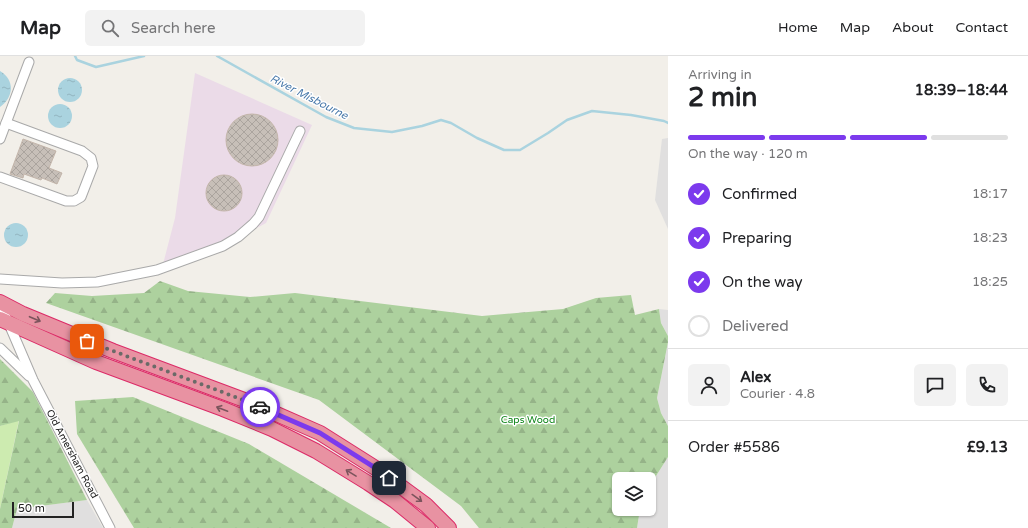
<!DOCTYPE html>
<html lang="en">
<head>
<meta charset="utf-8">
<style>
	body { margin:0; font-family:"Varela Round",sans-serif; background:#f2f2f2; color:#202124; height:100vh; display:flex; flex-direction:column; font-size:15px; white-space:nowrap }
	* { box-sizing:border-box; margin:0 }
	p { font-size:13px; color:#757577 }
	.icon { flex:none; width:22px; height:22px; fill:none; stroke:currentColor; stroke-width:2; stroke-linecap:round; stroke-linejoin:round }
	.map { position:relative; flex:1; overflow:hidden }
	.panel { display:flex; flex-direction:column; background:#fff; width:360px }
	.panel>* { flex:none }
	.buttons { position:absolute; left:612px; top:416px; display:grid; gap:8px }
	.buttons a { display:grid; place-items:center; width:44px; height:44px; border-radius:6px; background:#fff; box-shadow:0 1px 3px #0004; font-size:20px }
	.scale { position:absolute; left:12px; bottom:10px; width:62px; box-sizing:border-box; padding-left:4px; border:2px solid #222; border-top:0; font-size:11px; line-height:14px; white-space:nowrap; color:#222; -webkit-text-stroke:3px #fff; paint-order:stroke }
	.pin { position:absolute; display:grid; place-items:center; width:34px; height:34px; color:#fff; margin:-17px; border-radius:8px; box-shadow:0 2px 6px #0006 }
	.courier { position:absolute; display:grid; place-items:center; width:40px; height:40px; margin:-20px; border:3px solid #7c3aed; border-radius:50%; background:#fff; color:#222; box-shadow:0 1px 5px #0007 }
	.overview em { font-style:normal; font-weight:700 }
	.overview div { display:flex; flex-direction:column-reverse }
	.overview { display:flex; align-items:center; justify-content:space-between; height:68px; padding:0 20px }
	h1 { font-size:26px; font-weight:700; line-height:30px }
	.bar { display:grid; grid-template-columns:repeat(4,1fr); gap:6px 4px; align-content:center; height:48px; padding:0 20px }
	.bar i { height:5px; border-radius:3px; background:#e0e0e0 }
	.bar .selected { background:#7c3aed }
	.bar p { grid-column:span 4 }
	.line { display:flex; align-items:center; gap:10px; padding:0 20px; border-top:1px solid #e0e0e0 }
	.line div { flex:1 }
	.round { display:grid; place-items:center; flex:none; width:42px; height:42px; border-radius:6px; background:#f2f2f2 }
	ol { padding:0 20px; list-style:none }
	li { display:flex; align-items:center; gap:12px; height:44px }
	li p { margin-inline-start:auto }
	li .icon { padding:4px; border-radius:50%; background:#7c3aed; color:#fff; stroke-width:4 }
	li:last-child { color:#757577 }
	li i { width:22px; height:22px; border:2px solid #e0e0e0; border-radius:50% }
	header { display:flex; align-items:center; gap:24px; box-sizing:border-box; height:56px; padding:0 20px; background:#fff; border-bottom:1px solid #e0e0e0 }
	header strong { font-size:19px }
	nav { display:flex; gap:22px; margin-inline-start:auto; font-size:14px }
	.search { width:280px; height:36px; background:#f2f2f2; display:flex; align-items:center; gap:10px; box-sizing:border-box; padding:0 14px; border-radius:6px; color:#757577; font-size:15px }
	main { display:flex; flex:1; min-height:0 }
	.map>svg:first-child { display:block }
</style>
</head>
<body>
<header>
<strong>Map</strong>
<div class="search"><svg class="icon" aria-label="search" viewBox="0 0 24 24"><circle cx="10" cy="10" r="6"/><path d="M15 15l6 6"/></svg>Search here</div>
<nav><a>Home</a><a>Map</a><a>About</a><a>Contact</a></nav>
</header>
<main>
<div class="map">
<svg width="668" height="472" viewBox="0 0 668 472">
	<defs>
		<pattern id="forest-firs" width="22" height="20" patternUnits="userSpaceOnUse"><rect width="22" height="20" fill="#add19e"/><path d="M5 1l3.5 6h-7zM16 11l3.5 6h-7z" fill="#95b388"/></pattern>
		<pattern id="water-ripples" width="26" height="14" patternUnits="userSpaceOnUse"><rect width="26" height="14" fill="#aad3df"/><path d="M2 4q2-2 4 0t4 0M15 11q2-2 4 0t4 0" fill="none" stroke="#92b5bf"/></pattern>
		<pattern id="building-cross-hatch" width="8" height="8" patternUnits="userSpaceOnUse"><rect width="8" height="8" fill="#c7bfb8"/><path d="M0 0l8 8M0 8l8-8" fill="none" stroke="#aba49e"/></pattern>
	</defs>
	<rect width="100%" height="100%" fill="#f2efe9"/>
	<!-- residential -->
	<g fill="#e0dfdf">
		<polygon points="668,82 668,173 655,144 662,83"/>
		<polygon points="659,253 668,254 668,280 661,267"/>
		<polygon points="668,286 668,370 661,357 657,342"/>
		<polygon points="668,401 668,472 637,472 640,453 649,453 649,431"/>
		<polygon points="87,444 103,472 12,472 17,453"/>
	</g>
	<!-- industrial -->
	<polygon fill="#ebdbe8" points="195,17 312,69 266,167 229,187 162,212 175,162"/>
	<!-- grass -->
	<polygon fill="#cdebb0" points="19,364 0,453 0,370"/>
	<!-- forest -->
	<g fill="url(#forest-firs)">
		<polygon points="160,225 188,235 250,241 295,237 482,260 563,253 596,242 631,239 635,259 659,253 661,267 668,280 668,286 657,342 661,357 668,370 668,401 649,431 649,423 619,423 619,453 640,453 637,472 479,472 461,450 319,344 46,247 55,237 92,240 144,237"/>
		<polygon points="0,303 33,336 87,444 17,453 12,472 0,472 0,453 19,365 0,370"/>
		<polygon points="133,341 249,388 391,472 134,472 77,378 75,345"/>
	</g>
	<!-- water -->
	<g fill="url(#water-ripples)">
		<path d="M0,15c15,9 14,26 0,36z"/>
		<circle cx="70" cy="34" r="12"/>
		<circle cx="60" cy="60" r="12"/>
		<circle cx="16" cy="179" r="12"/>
	</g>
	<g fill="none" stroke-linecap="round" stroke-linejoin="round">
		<!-- stream -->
		<g stroke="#aad3df" stroke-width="2.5">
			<polyline points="75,0 77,4 96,11 144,0"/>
			<polyline points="217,0 326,61 354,72 392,76 422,70 441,64 451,67 477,82 504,94 520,94 548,77 567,64 592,55 631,59 664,65 668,67"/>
		</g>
	</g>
	<!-- building -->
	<g fill="url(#building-cross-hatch)" stroke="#c4b6ab">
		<circle cx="252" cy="84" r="26"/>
		<polygon points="23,83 56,95 49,112 62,117 57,128 42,122 41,124 24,118 23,122 10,118"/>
		<circle cx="224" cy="137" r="18"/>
	</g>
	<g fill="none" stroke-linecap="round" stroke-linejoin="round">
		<!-- minor casing -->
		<g stroke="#a9a9a9" stroke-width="11">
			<g id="minor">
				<polyline points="0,83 29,6"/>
				<polyline points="0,121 66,145 74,145 81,141 93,110 91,102 82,95 6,67"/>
				<polyline points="0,223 62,227 97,226 157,214 223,190 238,181 253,168 259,161 300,75"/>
				<polyline points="0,254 6,261 33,324 110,472"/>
				<polyline points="0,292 29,320"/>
			</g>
		</g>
		<!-- highway casing -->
		<g stroke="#dc2a67" stroke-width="16">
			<g id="highway">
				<polyline points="0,246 23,258 113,295 247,345 320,377 377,413 426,449 449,472"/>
				<polyline points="0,263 96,306 223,353 272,373 316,395 368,427 395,445 428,472"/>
			</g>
		</g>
		<!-- minor -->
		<use href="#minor" stroke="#fff" stroke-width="9"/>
		<!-- highway -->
		<use href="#highway" stroke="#e892a2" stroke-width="14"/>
	</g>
	<!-- one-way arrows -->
	<defs><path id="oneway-shaft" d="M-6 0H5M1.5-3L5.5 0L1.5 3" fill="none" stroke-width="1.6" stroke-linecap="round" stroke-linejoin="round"/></defs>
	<g stroke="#7b545c">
		<use href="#oneway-shaft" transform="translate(35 263) rotate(23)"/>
		<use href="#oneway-shaft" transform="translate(222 353) rotate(-159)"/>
		<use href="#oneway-shaft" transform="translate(351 417) rotate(-148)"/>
		<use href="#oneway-shaft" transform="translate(417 442) rotate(36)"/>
	</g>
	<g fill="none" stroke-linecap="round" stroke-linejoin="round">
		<!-- done -->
		<polyline stroke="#6b6a68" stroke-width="4" stroke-dasharray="0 7.2" points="87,285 113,295 246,345 260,351"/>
		<!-- route -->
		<polyline stroke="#7c3aed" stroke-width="5" points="260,351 320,377 377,413 389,422"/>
	</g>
	<g text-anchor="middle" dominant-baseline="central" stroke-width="3" stroke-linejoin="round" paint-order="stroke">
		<!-- park labels -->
		<g font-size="10" fill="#0c8416" stroke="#fff">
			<text x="528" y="364">Caps Wood</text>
		</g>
		<!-- street labels -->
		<g font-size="10" fill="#222" stroke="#fff">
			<text transform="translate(72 398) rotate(62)">Old Amersham Road</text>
		</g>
		<!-- water labels -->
		<g font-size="11" font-style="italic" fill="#4a7aab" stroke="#fff">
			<text transform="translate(309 41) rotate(27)">River Misbourne</text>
		</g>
	</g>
</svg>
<div class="buttons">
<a><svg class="icon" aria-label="layers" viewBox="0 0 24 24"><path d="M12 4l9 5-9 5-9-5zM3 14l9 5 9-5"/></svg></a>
</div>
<div class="scale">50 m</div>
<div class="pin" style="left:87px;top:285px;background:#ea580c"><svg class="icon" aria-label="bag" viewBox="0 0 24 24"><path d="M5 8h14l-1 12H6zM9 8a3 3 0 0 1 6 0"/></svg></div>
<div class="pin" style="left:389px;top:422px;background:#1f2937"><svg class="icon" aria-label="home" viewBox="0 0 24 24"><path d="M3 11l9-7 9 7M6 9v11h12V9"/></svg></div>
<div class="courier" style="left:260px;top:351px"><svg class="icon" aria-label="car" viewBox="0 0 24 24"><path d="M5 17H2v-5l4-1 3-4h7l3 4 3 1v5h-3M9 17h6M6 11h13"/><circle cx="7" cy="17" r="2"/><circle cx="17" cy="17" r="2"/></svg></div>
</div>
<section class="panel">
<div class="overview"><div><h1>2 min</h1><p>Arriving in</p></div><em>18:39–18:44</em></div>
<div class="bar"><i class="selected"></i><i class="selected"></i><i class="selected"></i><i></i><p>On the way · 120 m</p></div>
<ol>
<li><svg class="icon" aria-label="check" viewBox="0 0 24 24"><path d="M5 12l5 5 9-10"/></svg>Confirmed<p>18:17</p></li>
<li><svg class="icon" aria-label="check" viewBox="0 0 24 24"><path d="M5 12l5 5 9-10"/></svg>Preparing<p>18:23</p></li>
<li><svg class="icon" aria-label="check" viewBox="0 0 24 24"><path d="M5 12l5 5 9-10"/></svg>On the way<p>18:25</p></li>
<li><i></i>Delivered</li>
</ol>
<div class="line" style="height:72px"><a class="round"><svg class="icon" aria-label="person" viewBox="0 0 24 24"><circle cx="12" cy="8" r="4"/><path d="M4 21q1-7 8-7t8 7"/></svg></a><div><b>Alex</b><p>Courier · 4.8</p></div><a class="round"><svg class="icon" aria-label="chat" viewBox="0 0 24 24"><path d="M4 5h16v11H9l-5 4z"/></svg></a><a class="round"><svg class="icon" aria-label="phone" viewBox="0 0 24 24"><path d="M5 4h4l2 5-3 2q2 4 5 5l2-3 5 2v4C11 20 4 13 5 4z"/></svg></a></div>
<div class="line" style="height:52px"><div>Order #5586</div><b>£9.13</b></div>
</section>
</main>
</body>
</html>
